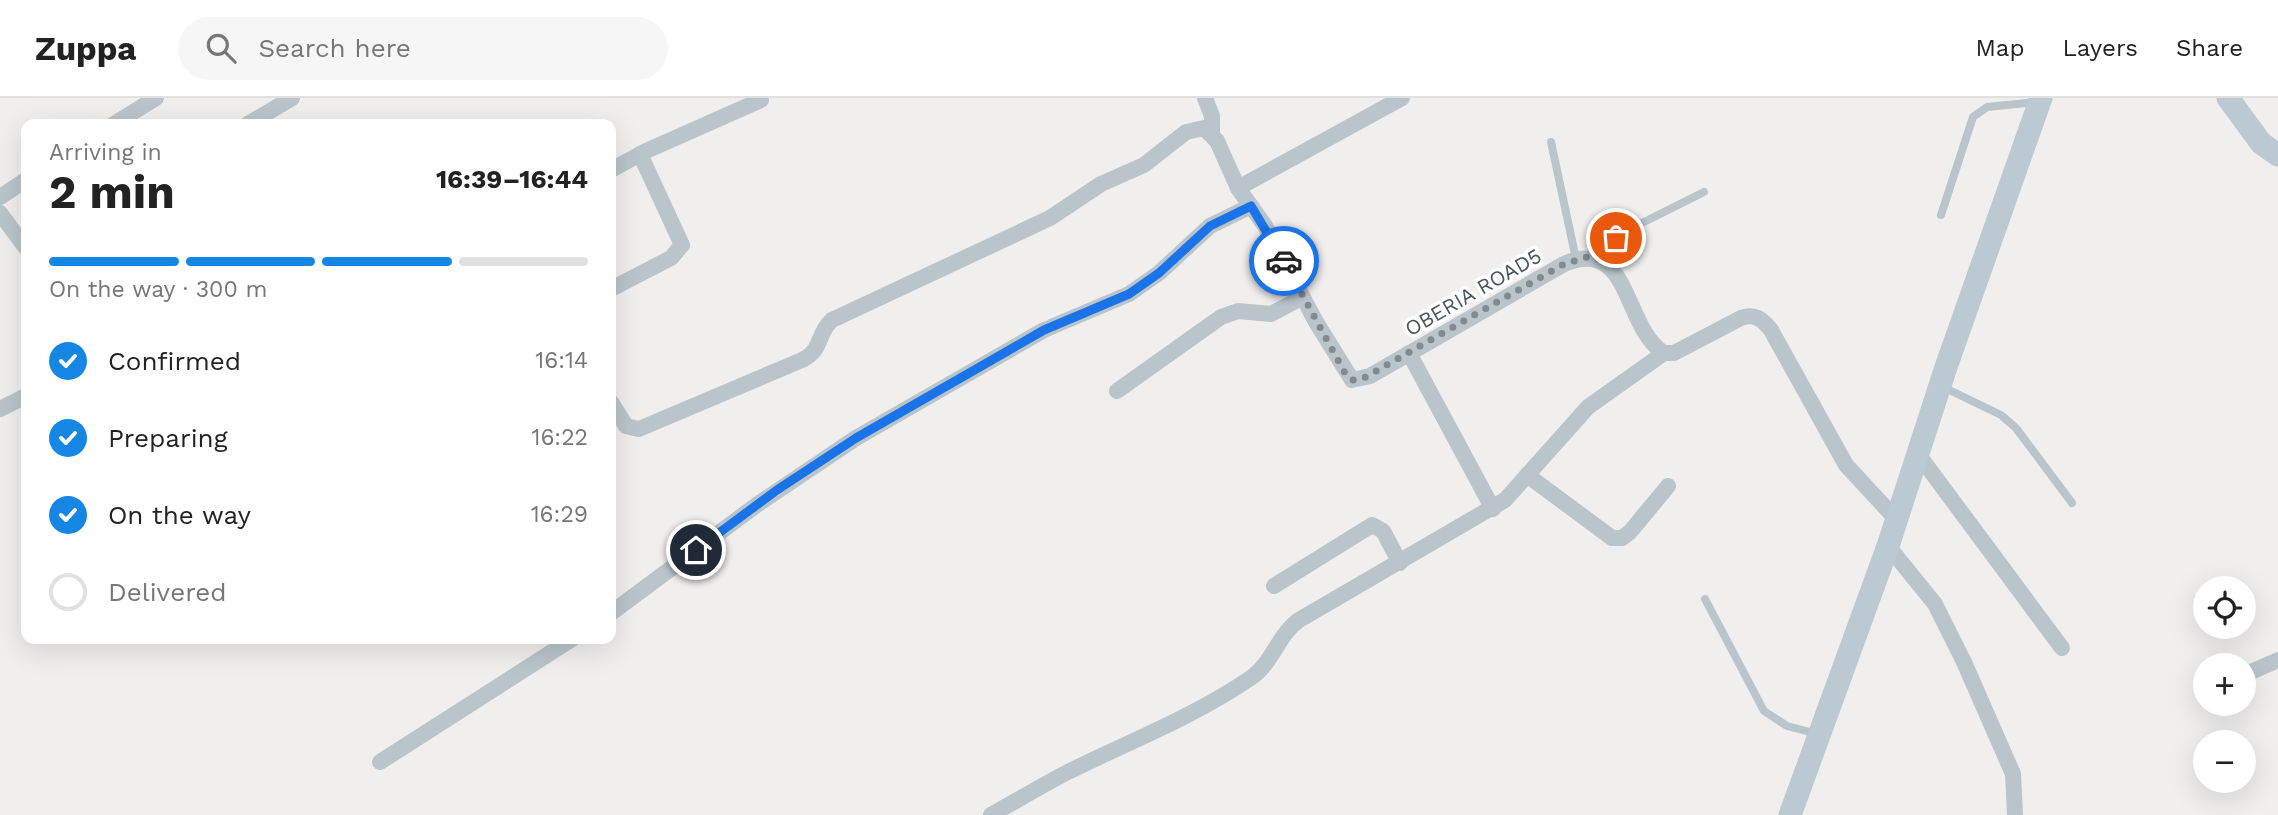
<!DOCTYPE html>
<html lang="en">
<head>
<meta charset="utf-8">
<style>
	body { margin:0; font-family:"Work Sans",sans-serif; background:#f6f6f6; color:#222; height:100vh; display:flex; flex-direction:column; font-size:26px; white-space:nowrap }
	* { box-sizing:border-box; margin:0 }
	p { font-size:23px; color:#767676 }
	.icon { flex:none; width:38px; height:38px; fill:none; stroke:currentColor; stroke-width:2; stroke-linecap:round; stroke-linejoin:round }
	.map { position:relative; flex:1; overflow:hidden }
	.details { position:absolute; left:21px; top:21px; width:595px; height:525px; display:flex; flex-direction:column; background:#fff; border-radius:14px; box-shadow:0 7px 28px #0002 }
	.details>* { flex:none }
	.fabs { position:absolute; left:2193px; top:478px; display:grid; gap:14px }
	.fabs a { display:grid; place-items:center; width:63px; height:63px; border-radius:50%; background:#fff; box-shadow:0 7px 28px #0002; font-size:35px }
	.pin { position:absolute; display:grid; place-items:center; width:60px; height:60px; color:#fff; margin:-30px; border:4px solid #fff; border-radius:50%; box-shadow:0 2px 7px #0007 }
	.courier { position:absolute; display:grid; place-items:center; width:70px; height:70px; margin:-35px; border:5px solid #1a73e8; border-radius:50%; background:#fff; color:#222; box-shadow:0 2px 9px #0007 }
	.overview em { font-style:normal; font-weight:700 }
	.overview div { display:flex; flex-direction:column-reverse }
	.overview { display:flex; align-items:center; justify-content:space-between; height:119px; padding:0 28px }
	h1 { font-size:46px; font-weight:700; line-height:52px }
	.bar { display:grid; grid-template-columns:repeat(4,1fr); gap:10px 7px; align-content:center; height:84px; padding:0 28px }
	.bar i { height:9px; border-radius:5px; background:#e0e0e0 }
	.bar .on { background:#1586e3 }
	.bar p { grid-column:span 4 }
	ol { padding:0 28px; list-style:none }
	li { display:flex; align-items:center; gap:21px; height:77px }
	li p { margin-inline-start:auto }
	li .icon { padding:7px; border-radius:50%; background:#1586e3; color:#fff; stroke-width:4 }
	li:last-child { color:#767676 }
	li i { width:38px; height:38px; border:4px solid #e0e0e0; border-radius:50% }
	header { display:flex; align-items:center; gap:42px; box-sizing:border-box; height:98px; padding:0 35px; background:#fff; border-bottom:2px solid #e0e0e0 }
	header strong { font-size:33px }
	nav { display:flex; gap:38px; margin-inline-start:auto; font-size:24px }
	.search { width:490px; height:63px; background:#f6f6f6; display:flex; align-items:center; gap:18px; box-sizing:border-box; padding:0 24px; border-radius:38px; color:#767676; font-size:26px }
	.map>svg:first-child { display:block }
</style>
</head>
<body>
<header>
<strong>Zuppa</strong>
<div class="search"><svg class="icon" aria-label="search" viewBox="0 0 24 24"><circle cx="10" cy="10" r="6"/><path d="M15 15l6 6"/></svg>Search here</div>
<nav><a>Map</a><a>Layers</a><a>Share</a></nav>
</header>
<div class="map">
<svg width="2278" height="717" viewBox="0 0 2278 717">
	<rect width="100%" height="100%" fill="#f1eeee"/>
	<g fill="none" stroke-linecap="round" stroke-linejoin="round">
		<!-- lane -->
		<g stroke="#b9c4cb" stroke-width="8">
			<polyline points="1551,44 1576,161"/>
			<polyline points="1941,117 1973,19 1987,9 2037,4"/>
			<polyline points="1598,161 1628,132 1704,94"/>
			<polyline points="1943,289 2001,317 2016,330 2072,405"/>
			<polyline points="1705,501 1764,613 1787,628 1818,636"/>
		</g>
		<!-- street -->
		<g stroke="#b9c4cb" stroke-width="16">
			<polyline points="1205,0 1212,18 1212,35"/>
			<polyline points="114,26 156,0"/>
			<polyline points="248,26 292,0"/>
			<polyline points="611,72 646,53 761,2"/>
			<polyline points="1238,90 1402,0"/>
			<polyline points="0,99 26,82"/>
			<polyline points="0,115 26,150"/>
			<polyline points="611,191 671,160 682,147 640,56"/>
			<polyline points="1409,255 1493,411"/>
			<polyline points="1117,293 1221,219 1238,213 1271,216 1303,199"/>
			<path d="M611,304l15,24 13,3 163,-69c22,-11 14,-26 30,-40l218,-102 51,-34 43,-19 42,-33 18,-4 13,13 21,47 27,38 51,96 36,58 18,-4 194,-112c67,-29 59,64 100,89h10l67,-35c14,-5 21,1 30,12l75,135 50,54"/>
			<polyline points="0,311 26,298"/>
			<polyline points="1918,356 2062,550"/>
			<polyline points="1527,377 1612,440 1622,440 1630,434 1668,388"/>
			<polyline points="1888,448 1935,506 1964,564 2013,676 2015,717"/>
			<polyline points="1274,488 1372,427 1383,433 1400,465"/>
			<polyline points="611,515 758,406 856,340 1044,232 1129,196 1159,175 1210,128 1251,108"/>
			<polyline points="2253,573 2278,562"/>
			<polyline points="380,664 572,541"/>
			<path d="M991,717c25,-14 50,-29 75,-42 62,-31 128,-56 186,-96 21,-15 26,-42 47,-57l206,-120 83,-93 76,-54"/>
		</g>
		<!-- secondary -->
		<g stroke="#bbc9d2" stroke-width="23">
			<polyline points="2228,0 2261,45 2278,57"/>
			<polyline points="1790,717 1888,448 1946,269 2041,0"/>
		</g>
	</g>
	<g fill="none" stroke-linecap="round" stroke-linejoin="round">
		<!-- done -->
		<polyline stroke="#828a8f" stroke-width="7" stroke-dasharray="0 12.6" points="1284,163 1345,275 1352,282 1362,281 1564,166 1587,159 1598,161 1616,140"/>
		<!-- route -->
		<polyline stroke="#1a73e8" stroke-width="9" points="696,452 777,392 856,340 1044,232 1129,196 1159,175 1210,128 1251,108 1284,163"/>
	</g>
	<g text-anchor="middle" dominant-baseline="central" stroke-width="7" stroke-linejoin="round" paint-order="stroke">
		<!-- street labels -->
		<g font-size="21" fill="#46545c" stroke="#fff">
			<text transform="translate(1473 194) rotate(-30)">OBERIA ROAD5</text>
		</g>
	</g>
</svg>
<div class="fabs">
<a><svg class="icon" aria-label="locate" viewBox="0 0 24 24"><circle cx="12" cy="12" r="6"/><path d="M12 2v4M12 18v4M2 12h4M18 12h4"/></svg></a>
<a>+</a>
<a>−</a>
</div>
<div class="pin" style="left:1616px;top:140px;background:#ea580c"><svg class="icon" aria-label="bag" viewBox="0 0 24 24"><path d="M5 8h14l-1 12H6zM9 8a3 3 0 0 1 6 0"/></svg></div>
<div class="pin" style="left:696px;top:452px;background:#1f2937"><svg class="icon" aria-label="home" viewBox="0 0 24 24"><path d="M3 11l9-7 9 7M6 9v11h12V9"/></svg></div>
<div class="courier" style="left:1284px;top:163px"><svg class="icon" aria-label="car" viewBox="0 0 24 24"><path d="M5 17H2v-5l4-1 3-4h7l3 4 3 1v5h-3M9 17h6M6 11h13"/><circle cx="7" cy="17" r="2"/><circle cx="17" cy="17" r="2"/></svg></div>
<section class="details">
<div class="overview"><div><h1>2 min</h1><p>Arriving in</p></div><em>16:39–16:44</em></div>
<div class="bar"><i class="on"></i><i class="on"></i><i class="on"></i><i></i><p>On the way · 300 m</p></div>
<ol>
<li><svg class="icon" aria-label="check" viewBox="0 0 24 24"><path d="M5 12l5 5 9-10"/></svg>Confirmed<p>16:14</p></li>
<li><svg class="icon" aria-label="check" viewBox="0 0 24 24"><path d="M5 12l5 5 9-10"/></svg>Preparing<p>16:22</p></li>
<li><svg class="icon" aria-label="check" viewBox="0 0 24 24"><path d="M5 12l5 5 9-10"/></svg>On the way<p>16:29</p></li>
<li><i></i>Delivered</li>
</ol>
</section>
</div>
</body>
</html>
